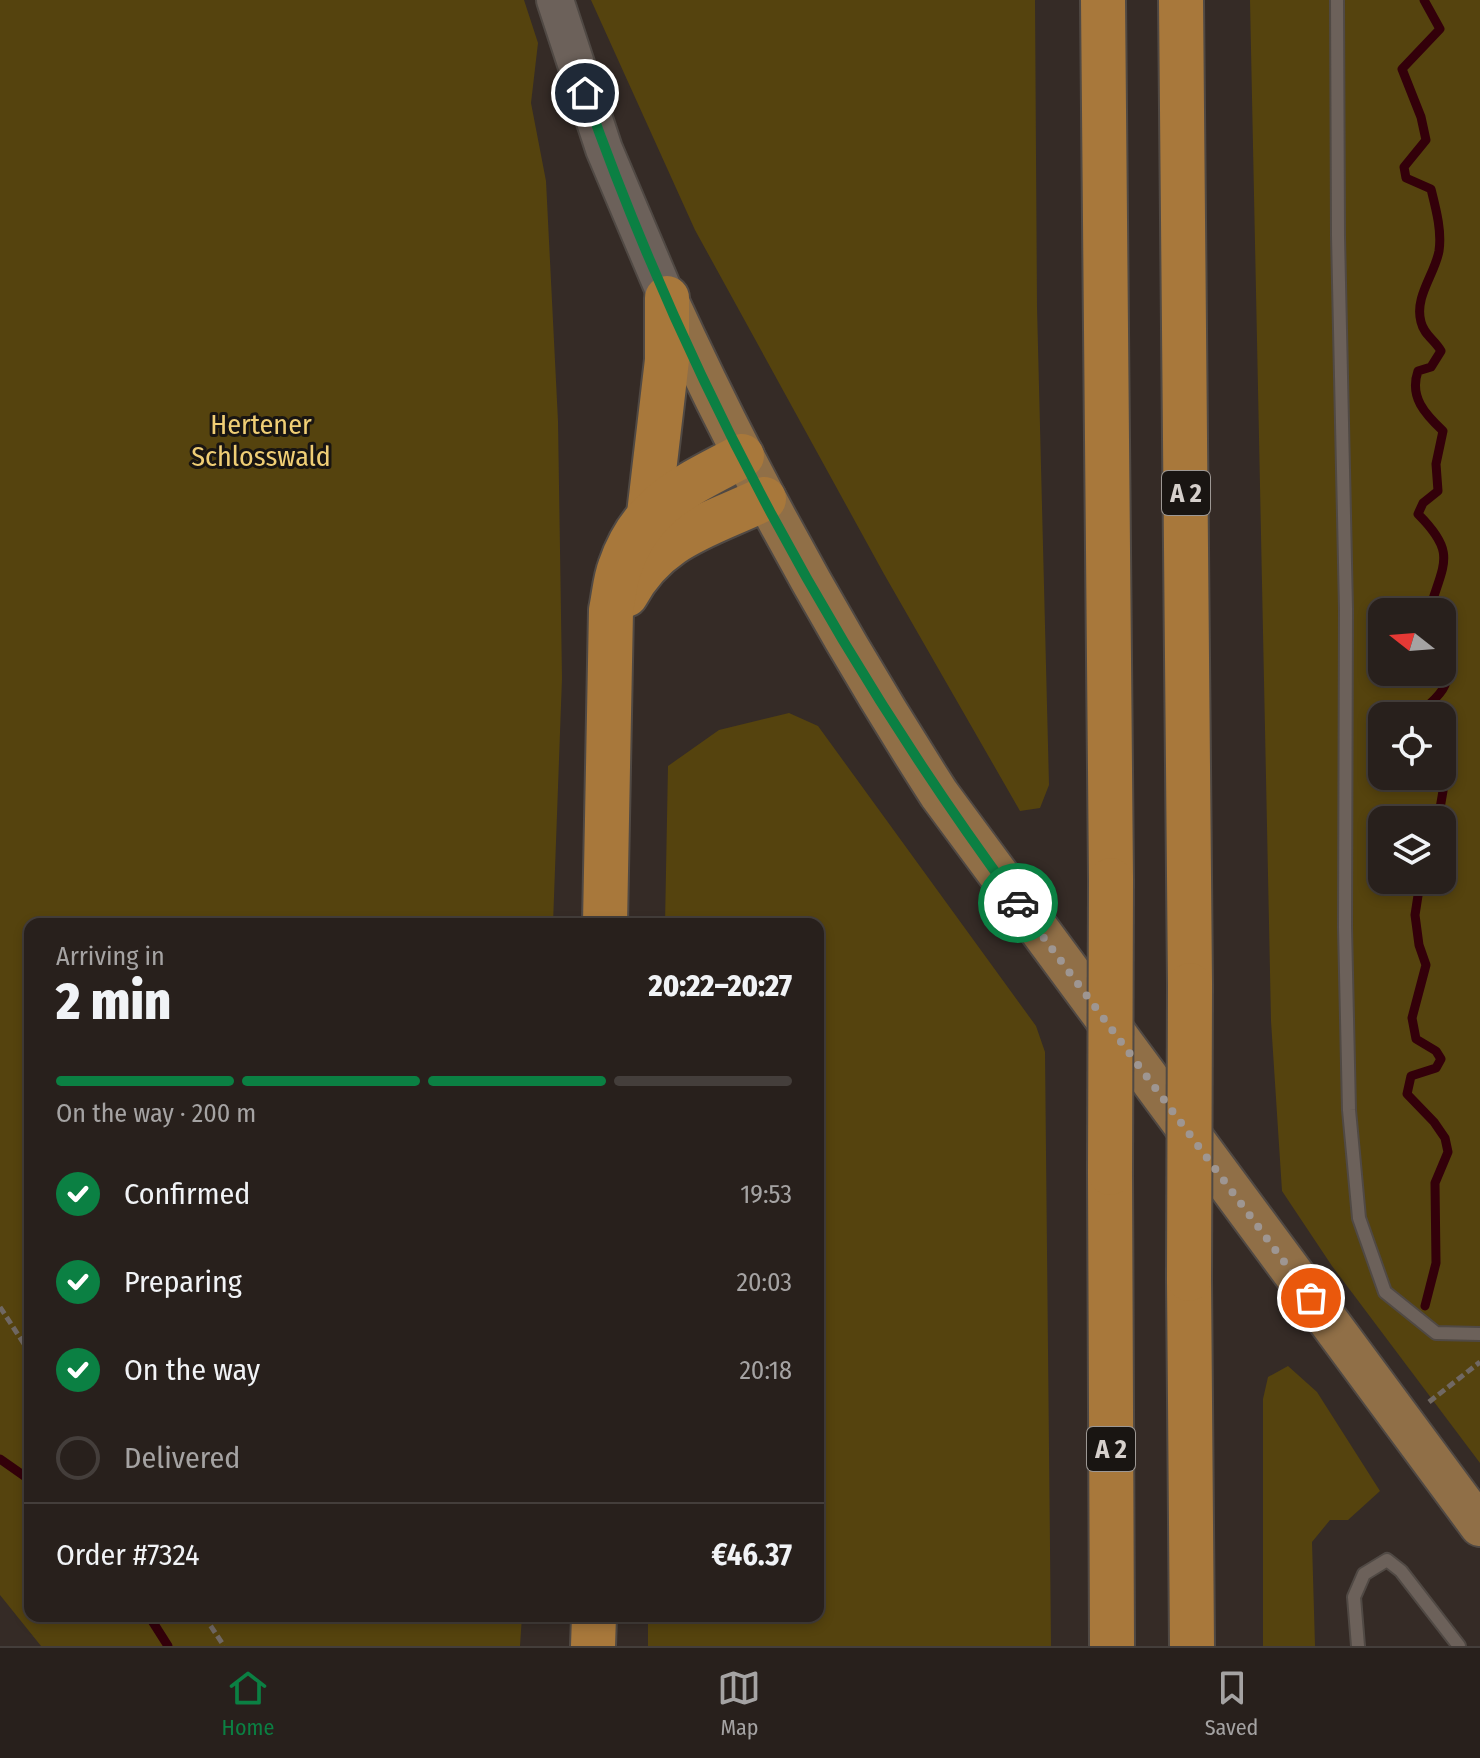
<!DOCTYPE html>
<html lang="en">
<head>
<meta charset="utf-8">
<style>
	body { margin:0; font-family:"Fira Sans Condensed",sans-serif; background:#342d29; color:#f1f3f6; height:100vh; display:flex; flex-direction:column; font-size:30px; white-space:nowrap }
	* { box-sizing:border-box; margin:0 }
	p { font-size:26px; color:#a5a3a3 }
	.icon { flex:none; width:44px; height:44px; fill:none; stroke:currentColor; stroke-width:2; stroke-linecap:round; stroke-linejoin:round }
	.map { position:relative; flex:1; overflow:hidden }
	.panel { position:absolute; left:24px; top:918px; width:800px; height:704px; display:flex; flex-direction:column; background:#28201c; border-radius:16px; box-shadow:0 4px 12px #0003,0 0 0 2px #443e3b }
	.panel>* { flex:none }
	.needle { width:52px; rotate:287deg }
	.buttons { position:absolute; left:1368px; top:598px; display:grid; gap:16px }
	.buttons a { display:grid; place-items:center; width:88px; height:88px; border-radius:16px; background:#28201c; box-shadow:0 4px 12px #0003,0 0 0 2px #443e3b; font-size:40px }
	.pin { position:absolute; display:grid; place-items:center; width:68px; height:68px; color:#fff; margin:-34px; border:4px solid #fff; border-radius:50%; box-shadow:0 2px 8px #0007 }
	.courier { position:absolute; display:grid; place-items:center; width:80px; height:80px; margin:-40px; border:6px solid #0b8043; border-radius:50%; background:#fff; color:#222; box-shadow:0 2px 10px #0007 }
	.overview em { font-style:normal; font-weight:800 }
	.overview div { display:flex; flex-direction:column-reverse }
	.overview { display:flex; align-items:center; justify-content:space-between; height:136px; padding:0 32px }
	h1 { font-size:52px; font-weight:800; line-height:60px }
	.bar { display:grid; grid-template-columns:repeat(4,1fr); gap:12px 8px; align-content:center; height:96px; padding:0 32px }
	.bar i { height:10px; border-radius:6px; background:#443e3b }
	.bar .current { background:#0b8043 }
	.bar p { grid-column:span 4 }
	.line { display:flex; align-items:center; gap:20px; padding:0 32px; border-top:2px solid #443e3b }
	.line div { flex:1 }
	ol { padding:0 32px; list-style:none }
	li { display:flex; align-items:center; gap:24px; height:88px }
	li p { margin-inline-start:auto }
	li .icon { padding:8px; border-radius:50%; background:#0b8043; color:#fff; stroke-width:4 }
	li:last-child { color:#a5a3a3 }
	li i { width:44px; height:44px; border:4px solid #443e3b; border-radius:50% }
	.tabs { display:flex; justify-content:space-around; align-items:center; height:112px; border-top:2px solid #443e3b; background:#28201c; font-size:22px; color:#a5a3a3 }
	.tabs a { display:grid; justify-items:center; gap:4px }
	.tabs .current { color:#0b8043 }
	.map>svg:first-child { display:block }
</style>
</head>
<body>
<div class="map">
<svg width="1480" height="1646" viewBox="0 0 1480 1646">
	<rect width="100%" height="100%" fill="#352b26"/>
	<!-- green -->
	<g fill="#55430e" fill-rule="evenodd">
		<polygon points="0,0 524,0 538,43 531,103 546,181 558,421 562,678 553,924 30,924 30,1616 522,1616 520,1646 41,1646 0,1595"/>
		<polygon points="591,0 1035,0 1037,307 1049,785 1040,808 1020,811 884,574 695,230"/>
		<path d="M1250,0h230v1463l-148,-197 -50,-75 -11,-170zM1382,612h60v60h-60zM1382,716h60v60h-60zM1382,820h60v60h-60z"/>
		<polygon points="789,713 818,726 1036,1026 1045,1052 1051,1646 648,1646 648,1616 818,1616 818,924 665,924 668,766 719,730"/>
		<polygon points="1288,1366 1317,1392 1380,1491 1348,1520 1330,1520 1312,1542 1315,1646 1263,1646 1263,1399 1268,1377"/>
	</g>
	<g fill="none" stroke-linecap="round" stroke-linejoin="round">
		<!-- stream -->
		<g stroke="#33000a" stroke-width="9">
			<path d="M1424,0l16,29 -38,40 19,48 5,23 -22,27 2,11 25,11c5,20 11,42 8,62 -4,23 -25,46 -18,71 3,13 14,18 20,29l-10,16 -13,4c-9,26 7,43 25,60l-7,33 2,27 -15,12 -5,11c40,40 25,49 11,98"/>
			<path d="M1418,716c9,-12 21,-17 27,-31l-8,-13"/>
			<polyline points="1438,820 1443,791 1442,768"/>
			<polyline points="1423,880 1419,889 1415,915 1419,945 1426,965 1412,1018 1416,1039 1436,1051 1441,1059 1436,1068 1411,1076 1407,1094 1434,1122 1445,1138 1448,1152 1435,1183 1436,1263 1425,1306"/>
			<polyline points="0,1459 30,1480"/>
			<polyline points="149,1616 168,1646"/>
		</g>
		<!-- service casing -->
		<g stroke="#504944" stroke-width="16">
			<g id="service">
				<polyline points="1337,0 1338,236 1346,609 1345,927 1349,1110 1359,1218 1385,1292 1436,1333 1480,1334"/>
				<polyline points="1358,1646 1354,1597 1364,1574 1387,1560 1401,1571 1459,1646"/>
			</g>
		</g>
		<!-- secondary casing -->
		<g stroke="#504944" stroke-width="40">
			<polyline id="secondary" points="555,0 604,149 667,298"/>
		</g>
		<!-- primary casing -->
		<g stroke="#504944" stroke-width="44">
			<path id="primary" d="M667,298c79,173 170,337 272,496l541,732"/>
		</g>
		<!-- motorway casing -->
		<g stroke="#504944" stroke-width="48">
			<g id="motorway">
				<polyline points="1103,0 1111,880"/>
				<polyline points="1181,0 1190,985"/>
				<polyline points="649,514 667,360 667,298"/>
				<path d="M626,595c32,-59 82,-69 138,-96"/>
				<path d="M605,924l6,-314c3,-14 4,-30 9,-43 22,-65 67,-81 122,-111"/>
				<polyline points="1110,1173 1112,1646"/>
				<polyline points="1189,1279 1192,1646"/>
				<polyline points="593,1646 594,1616"/>
			</g>
		</g>
		<!-- path -->
		<g stroke="#706863" stroke-width="5" stroke-dasharray="8 4" stroke-linecap="butt">
			<polyline points="0,1307 30,1353"/>
			<polyline points="1429,1402 1480,1362"/>
			<polyline points="204,1616 224,1646"/>
		</g>
		<!-- service -->
		<use href="#service" stroke="#6c615a" stroke-width="12"/>
		<!-- secondary -->
		<use href="#secondary" stroke="#6c615a" stroke-width="36"/>
		<!-- primary -->
		<use href="#primary" stroke="#906f47" stroke-width="40"/>
		<!-- motorway -->
		<use href="#motorway" stroke="#a8783b" stroke-width="44"/>
		<!-- motorway-bridge casing -->
		<g stroke="#504944" stroke-width="48" stroke-linecap="butt">
			<g id="motorway-bridge">
				<polyline points="1110,1173 1111,880"/>
				<polyline points="1189,1279 1190,985"/>
			</g>
		</g>
		<!-- motorway-bridge -->
		<use href="#motorway-bridge" stroke="#a8783b" stroke-width="44"/>
	</g>
	<g fill="none" stroke-linecap="round" stroke-linejoin="round">
		<!-- done -->
		<polyline stroke="#9e9692" stroke-width="8" stroke-dasharray="0 14.4" points="1018,903 1311,1298"/>
		<!-- route -->
		<path stroke="#0b8043" stroke-width="10" d="M585,93c102,289 251,564 433,810"/>
	</g>
	<g text-anchor="middle" dominant-baseline="central" stroke-width="6" stroke-linejoin="round" paint-order="stroke">
		<!-- shield labels -->
		<g fill="#191512" stroke="#9d9894" stroke-width="2">
			<rect x="1162" y="471" width="48" height="44" rx="6"/>
			<rect x="1087" y="1427" width="48" height="44" rx="6"/>
		</g>
		<g font-size="26" font-weight="bold" fill="#d6d0cc">
			<text x="1186" y="493">A 2</text>
			<text x="1111" y="1449">A 2</text>
		</g>
		<!-- park labels -->
		<g font-size="28" fill="#f0ce75" stroke="#191512">
			<text x="261" y="424">Hertener<tspan x="261" dy="32">Schlosswald</tspan></text>
		</g>
	</g>
</svg>
<div class="buttons">
<a><svg class="needle" viewBox="-14 -14 28 28"><path d="M0-13l5 13h-10z" fill="#e53935"/><path d="M0 13l5-13h-10z" fill="#a5a3a3"/></svg></a>
<a><svg class="icon" aria-label="locate" viewBox="0 0 24 24"><circle cx="12" cy="12" r="6"/><path d="M12 2v4M12 18v4M2 12h4M18 12h4"/></svg></a>
<a><svg class="icon" aria-label="layers" viewBox="0 0 24 24"><path d="M12 4l9 5-9 5-9-5zM3 14l9 5 9-5"/></svg></a>
</div>
<div class="pin" style="left:1311px;top:1298px;background:#ea580c"><svg class="icon" aria-label="bag" viewBox="0 0 24 24"><path d="M5 8h14l-1 12H6zM9 8a3 3 0 0 1 6 0"/></svg></div>
<div class="pin" style="left:585px;top:93px;background:#1f2937"><svg class="icon" aria-label="home" viewBox="0 0 24 24"><path d="M3 11l9-7 9 7M6 9v11h12V9"/></svg></div>
<div class="courier" style="left:1018px;top:903px"><svg class="icon" aria-label="car" viewBox="0 0 24 24"><path d="M5 17H2v-5l4-1 3-4h7l3 4 3 1v5h-3M9 17h6M6 11h13"/><circle cx="7" cy="17" r="2"/><circle cx="17" cy="17" r="2"/></svg></div>
<section class="panel">
<div class="overview"><div><h1>2 min</h1><p>Arriving in</p></div><em>20:22–20:27</em></div>
<div class="bar"><i class="current"></i><i class="current"></i><i class="current"></i><i></i><p>On the way · 200 m</p></div>
<ol>
<li><svg class="icon" aria-label="check" viewBox="0 0 24 24"><path d="M5 12l5 5 9-10"/></svg>Confirmed<p>19:53</p></li>
<li><svg class="icon" aria-label="check" viewBox="0 0 24 24"><path d="M5 12l5 5 9-10"/></svg>Preparing<p>20:03</p></li>
<li><svg class="icon" aria-label="check" viewBox="0 0 24 24"><path d="M5 12l5 5 9-10"/></svg>On the way<p>20:18</p></li>
<li><i></i>Delivered</li>
</ol>
<div class="line" style="height:104px"><div>Order #7324</div><b>€46.37</b></div>
</section>
</div>
<nav class="tabs">
<a class="current"><svg class="icon" aria-label="home" viewBox="0 0 24 24"><path d="M3 11l9-7 9 7M6 9v11h12V9"/></svg>Home</a>
<a><svg class="icon" aria-label="map" viewBox="0 0 24 24"><path d="M3 6l6-2 6 2 6-2v14l-6 2-6-2-6 2zM9 4v14M15 6v14"/></svg>Map</a>
<a><svg class="icon" aria-label="saved" viewBox="0 0 24 24"><path d="M7 4h10v16l-5-4-5 4z"/></svg>Saved</a>
</nav>
</body>
</html>
